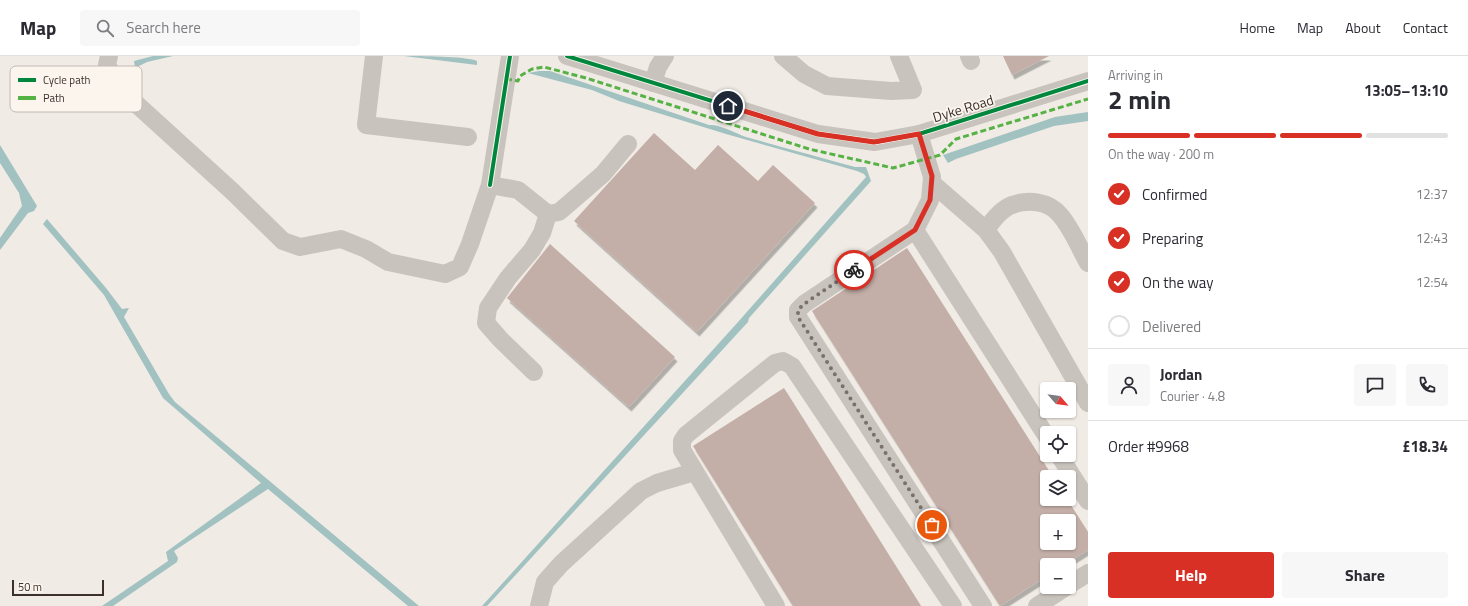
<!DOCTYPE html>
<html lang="en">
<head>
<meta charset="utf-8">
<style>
	body { margin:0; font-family:"Titillium Web",sans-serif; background:#f7f7f7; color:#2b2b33; height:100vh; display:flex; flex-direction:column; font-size:15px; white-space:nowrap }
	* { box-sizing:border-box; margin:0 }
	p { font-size:13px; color:#7c7c81 }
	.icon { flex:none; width:22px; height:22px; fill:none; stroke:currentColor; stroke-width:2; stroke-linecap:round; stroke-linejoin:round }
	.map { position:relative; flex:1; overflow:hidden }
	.panel { display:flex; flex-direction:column; background:#fff; width:380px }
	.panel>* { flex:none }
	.needle { width:26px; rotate:118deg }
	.buttons { position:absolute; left:1040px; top:326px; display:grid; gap:8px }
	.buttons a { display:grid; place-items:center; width:36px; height:36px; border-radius:4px; background:#fff; box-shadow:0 1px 3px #0004; font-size:20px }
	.scale { position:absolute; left:12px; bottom:10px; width:92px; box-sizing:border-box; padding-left:4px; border:2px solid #3b302b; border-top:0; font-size:11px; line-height:14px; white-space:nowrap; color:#3b302b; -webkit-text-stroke:3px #fbf5ee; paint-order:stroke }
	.pin { position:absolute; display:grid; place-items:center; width:34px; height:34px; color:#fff; margin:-17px; border:2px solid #fff; border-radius:50%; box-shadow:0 1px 4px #0007 }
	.courier { position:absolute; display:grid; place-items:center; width:40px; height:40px; margin:-20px; border:3px solid #d93025; border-radius:50%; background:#fff; color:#222; box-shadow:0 1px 5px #0007 }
	.summary em { font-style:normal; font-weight:700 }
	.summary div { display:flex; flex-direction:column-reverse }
	.summary { display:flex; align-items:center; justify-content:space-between; height:68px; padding:0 20px }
	h1 { font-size:26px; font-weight:700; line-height:30px }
	.bar { display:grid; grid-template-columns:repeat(4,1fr); gap:6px 4px; align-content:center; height:48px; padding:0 20px }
	.bar i { height:5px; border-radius:3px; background:#e1e1e2 }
	.bar .selected { background:#d93025 }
	.bar p { grid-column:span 4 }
	.line { display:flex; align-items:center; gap:10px; padding:0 20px; border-top:1px solid #e1e1e2 }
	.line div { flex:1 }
	.round { display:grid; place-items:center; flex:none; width:42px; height:42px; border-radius:4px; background:#f7f7f7 }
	ol { padding:0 20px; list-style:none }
	li { display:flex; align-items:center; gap:12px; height:44px }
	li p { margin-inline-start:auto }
	li .icon { padding:4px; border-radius:50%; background:#d93025; color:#fff; stroke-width:4 }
	li:last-child { color:#7c7c81 }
	li i { width:22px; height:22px; border:2px solid #e1e1e2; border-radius:50% }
	.button { display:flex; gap:8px; margin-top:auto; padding:8px 20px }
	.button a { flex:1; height:46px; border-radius:4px; background:#d93025; color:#fff; font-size:16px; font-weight:700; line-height:46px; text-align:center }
	.button a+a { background:#f7f7f7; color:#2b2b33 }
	header { display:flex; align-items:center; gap:24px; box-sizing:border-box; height:56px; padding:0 20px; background:#fff; border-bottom:1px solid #e1e1e2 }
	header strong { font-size:19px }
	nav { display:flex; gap:22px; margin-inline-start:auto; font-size:14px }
	.search { width:280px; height:36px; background:#f7f7f7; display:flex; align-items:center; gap:10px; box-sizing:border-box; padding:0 14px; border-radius:4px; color:#7c7c81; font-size:15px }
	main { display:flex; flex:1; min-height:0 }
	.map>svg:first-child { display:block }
</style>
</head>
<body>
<header>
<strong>Map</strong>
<div class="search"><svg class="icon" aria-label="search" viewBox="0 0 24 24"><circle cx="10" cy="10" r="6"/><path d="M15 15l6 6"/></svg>Search here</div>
<nav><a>Home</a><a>Map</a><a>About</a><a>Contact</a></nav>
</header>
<main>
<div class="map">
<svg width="1088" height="550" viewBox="0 0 1088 550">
	<defs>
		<filter id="shadow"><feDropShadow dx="2.5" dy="4.5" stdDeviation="0" flood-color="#0004"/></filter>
	</defs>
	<rect width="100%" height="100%" fill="#f0ebe5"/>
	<!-- water -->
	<g fill="#a1c2c1">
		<polygon points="153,0 173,0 147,6 135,12 134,5"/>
		<path d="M404,0c17,0 60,0 73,5v4z"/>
		<path d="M539,15h11l159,54c10,-1 26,8 37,12 36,10 73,20 109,30h11l5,14 -122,137 -1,4 -261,284h-5l256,-284 128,-145 -2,-3 -7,-3 -131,-37 -107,-33 -27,-11 -64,-17z"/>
		<polygon points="1088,56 1088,65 1054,70 956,103 948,107 943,99 1055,61"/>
		<polygon points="0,89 37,150 34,155 28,157 0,194 0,182 22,150 19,137 0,107"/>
		<polygon points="47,163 106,232 122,253 129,252 124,261 169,338 175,346 419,550 408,550 268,433 174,495 178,502 177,506 113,550 102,550 168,505 166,496 261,427 163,342 104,239 43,168"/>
	</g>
	<!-- building -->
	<g fill="#c3afa7" fill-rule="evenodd" filter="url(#shadow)">
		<polygon points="1003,0 1049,0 1012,19"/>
		<polygon points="654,77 695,114 718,89 758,125 773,109 815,147 697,276 574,165"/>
		<polygon points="550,188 675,301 629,351 507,242"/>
		<path d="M907,192l146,229h-6v22h20l21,33v18l-24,15h-17v11l-47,30 -188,-295zM1047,465h22v22h-22z"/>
		<polygon points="784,332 921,550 793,550 693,390"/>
	</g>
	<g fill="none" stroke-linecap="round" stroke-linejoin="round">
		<!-- minor -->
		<g stroke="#c9c3be" stroke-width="18">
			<polyline points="109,0 107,9 121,34 233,136 283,185 300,191 341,183 366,193 388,206 445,218 460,211 470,188 490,129 510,0"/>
			<polyline points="374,0 366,69 468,81"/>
			<polyline points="567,0 818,78 875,86 919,78 1088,25"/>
			<polyline points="783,0 804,18 827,30 891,35 913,34 899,0"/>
			<polyline points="969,0 971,5"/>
			<polyline points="653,27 658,11 665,0"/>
			<polyline points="919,78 932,121 930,144 915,174 804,248 798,254 798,261 983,550"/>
			<polyline points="932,127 986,174 1002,196 1088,347"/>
			<polyline points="490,129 518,134 548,158 559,156 580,138 603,118 628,88"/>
			<polyline points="915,174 1047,381"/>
			<path d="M986,174c6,-9 15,-21 26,-25 16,-6 37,-4 48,10 11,12 20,34 28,48"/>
			<polyline points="534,316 500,283 486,267 488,252 508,222 532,194 542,177 548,158"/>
			<polyline points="1059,399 1088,445"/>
			<polyline points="1069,529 1088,517"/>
			<polyline points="539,550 545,526 561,508 641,435 657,427 694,416"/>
			<polyline points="776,550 682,394 682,385 686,379 775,307 783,305 792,310 953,550"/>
			<polyline points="1037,550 1066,531"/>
		</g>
		<!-- quiet -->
		<polyline stroke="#57b246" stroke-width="3" stroke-dasharray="6 3" stroke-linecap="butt" points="506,23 518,25 520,20 532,13 544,11 586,22 809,93 893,112 940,99 956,83 1088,43"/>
		<!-- cycleway casing -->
		<g stroke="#fbf5ee" stroke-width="6">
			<g id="cycleway">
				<polyline points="567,0 818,78 875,86 919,78 1088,25"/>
				<polyline points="490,129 510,0"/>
			</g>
		</g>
		<!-- cycleway -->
		<use href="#cycleway" stroke="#00873e" stroke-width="4"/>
	</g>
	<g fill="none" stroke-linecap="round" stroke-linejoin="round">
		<!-- done -->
		<polyline stroke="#7a716c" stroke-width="4" stroke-dasharray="0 7.2" points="854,214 804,248 798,254 798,261 932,469"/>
		<!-- route -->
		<polyline stroke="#d93025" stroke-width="5" points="728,50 818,78 874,86 919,78 932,120 930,144 915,174 854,214"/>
	</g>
	<g text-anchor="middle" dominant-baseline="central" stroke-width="3.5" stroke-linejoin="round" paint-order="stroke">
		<!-- street labels -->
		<g font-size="14" fill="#3b302b" stroke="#fbf5ee">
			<text transform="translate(963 52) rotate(-17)">Dyke Road</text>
		</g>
	</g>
	<!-- legend -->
	<rect x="10" y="10" width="132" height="46" rx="6" fill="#fbf5ee" stroke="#c1bab4" stroke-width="1"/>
	<rect x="18" y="22" width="18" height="4" fill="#00873e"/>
	<rect x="18" y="40" width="18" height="4" fill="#57b246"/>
	<g font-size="11" fill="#3b302b">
		<text x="43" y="28">Cycle path</text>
		<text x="43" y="46">Path</text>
	</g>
</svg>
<div class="buttons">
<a><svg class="needle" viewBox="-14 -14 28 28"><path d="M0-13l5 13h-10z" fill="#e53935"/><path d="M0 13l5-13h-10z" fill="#7c7c81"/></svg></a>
<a><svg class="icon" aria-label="locate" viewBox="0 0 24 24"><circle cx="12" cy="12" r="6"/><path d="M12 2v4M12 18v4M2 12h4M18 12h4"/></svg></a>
<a><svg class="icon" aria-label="layers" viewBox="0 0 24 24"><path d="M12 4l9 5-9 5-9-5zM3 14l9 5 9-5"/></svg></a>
<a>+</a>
<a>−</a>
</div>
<div class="scale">50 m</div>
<div class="pin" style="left:932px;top:469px;background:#ea580c"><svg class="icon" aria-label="bag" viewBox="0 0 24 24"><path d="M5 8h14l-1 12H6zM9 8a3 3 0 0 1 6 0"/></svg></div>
<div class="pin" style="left:728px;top:50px;background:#1f2937"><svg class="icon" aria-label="home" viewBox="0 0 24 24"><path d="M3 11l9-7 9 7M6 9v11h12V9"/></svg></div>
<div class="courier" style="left:854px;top:214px"><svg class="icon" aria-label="bike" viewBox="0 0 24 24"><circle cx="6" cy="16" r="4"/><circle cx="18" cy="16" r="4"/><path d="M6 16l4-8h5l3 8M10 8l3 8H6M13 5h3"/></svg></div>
</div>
<section class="panel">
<div class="summary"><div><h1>2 min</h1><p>Arriving in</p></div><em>13:05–13:10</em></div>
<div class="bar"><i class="selected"></i><i class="selected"></i><i class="selected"></i><i></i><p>On the way · 200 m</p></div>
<ol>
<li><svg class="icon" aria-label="check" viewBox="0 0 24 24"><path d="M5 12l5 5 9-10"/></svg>Confirmed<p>12:37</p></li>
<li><svg class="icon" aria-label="check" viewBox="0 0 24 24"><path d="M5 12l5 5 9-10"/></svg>Preparing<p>12:43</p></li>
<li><svg class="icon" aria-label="check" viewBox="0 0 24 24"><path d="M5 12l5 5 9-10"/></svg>On the way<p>12:54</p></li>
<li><i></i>Delivered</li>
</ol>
<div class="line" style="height:72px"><a class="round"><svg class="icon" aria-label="person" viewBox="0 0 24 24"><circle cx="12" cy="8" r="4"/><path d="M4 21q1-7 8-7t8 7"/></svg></a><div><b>Jordan</b><p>Courier · 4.8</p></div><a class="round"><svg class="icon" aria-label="chat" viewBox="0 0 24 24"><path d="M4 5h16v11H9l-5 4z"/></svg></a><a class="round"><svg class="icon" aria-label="phone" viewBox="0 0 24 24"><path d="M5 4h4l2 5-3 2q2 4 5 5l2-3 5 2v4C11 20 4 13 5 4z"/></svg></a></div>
<div class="line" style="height:52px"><div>Order #9968</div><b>£18.34</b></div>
<div class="button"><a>Help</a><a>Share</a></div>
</section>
</main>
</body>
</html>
